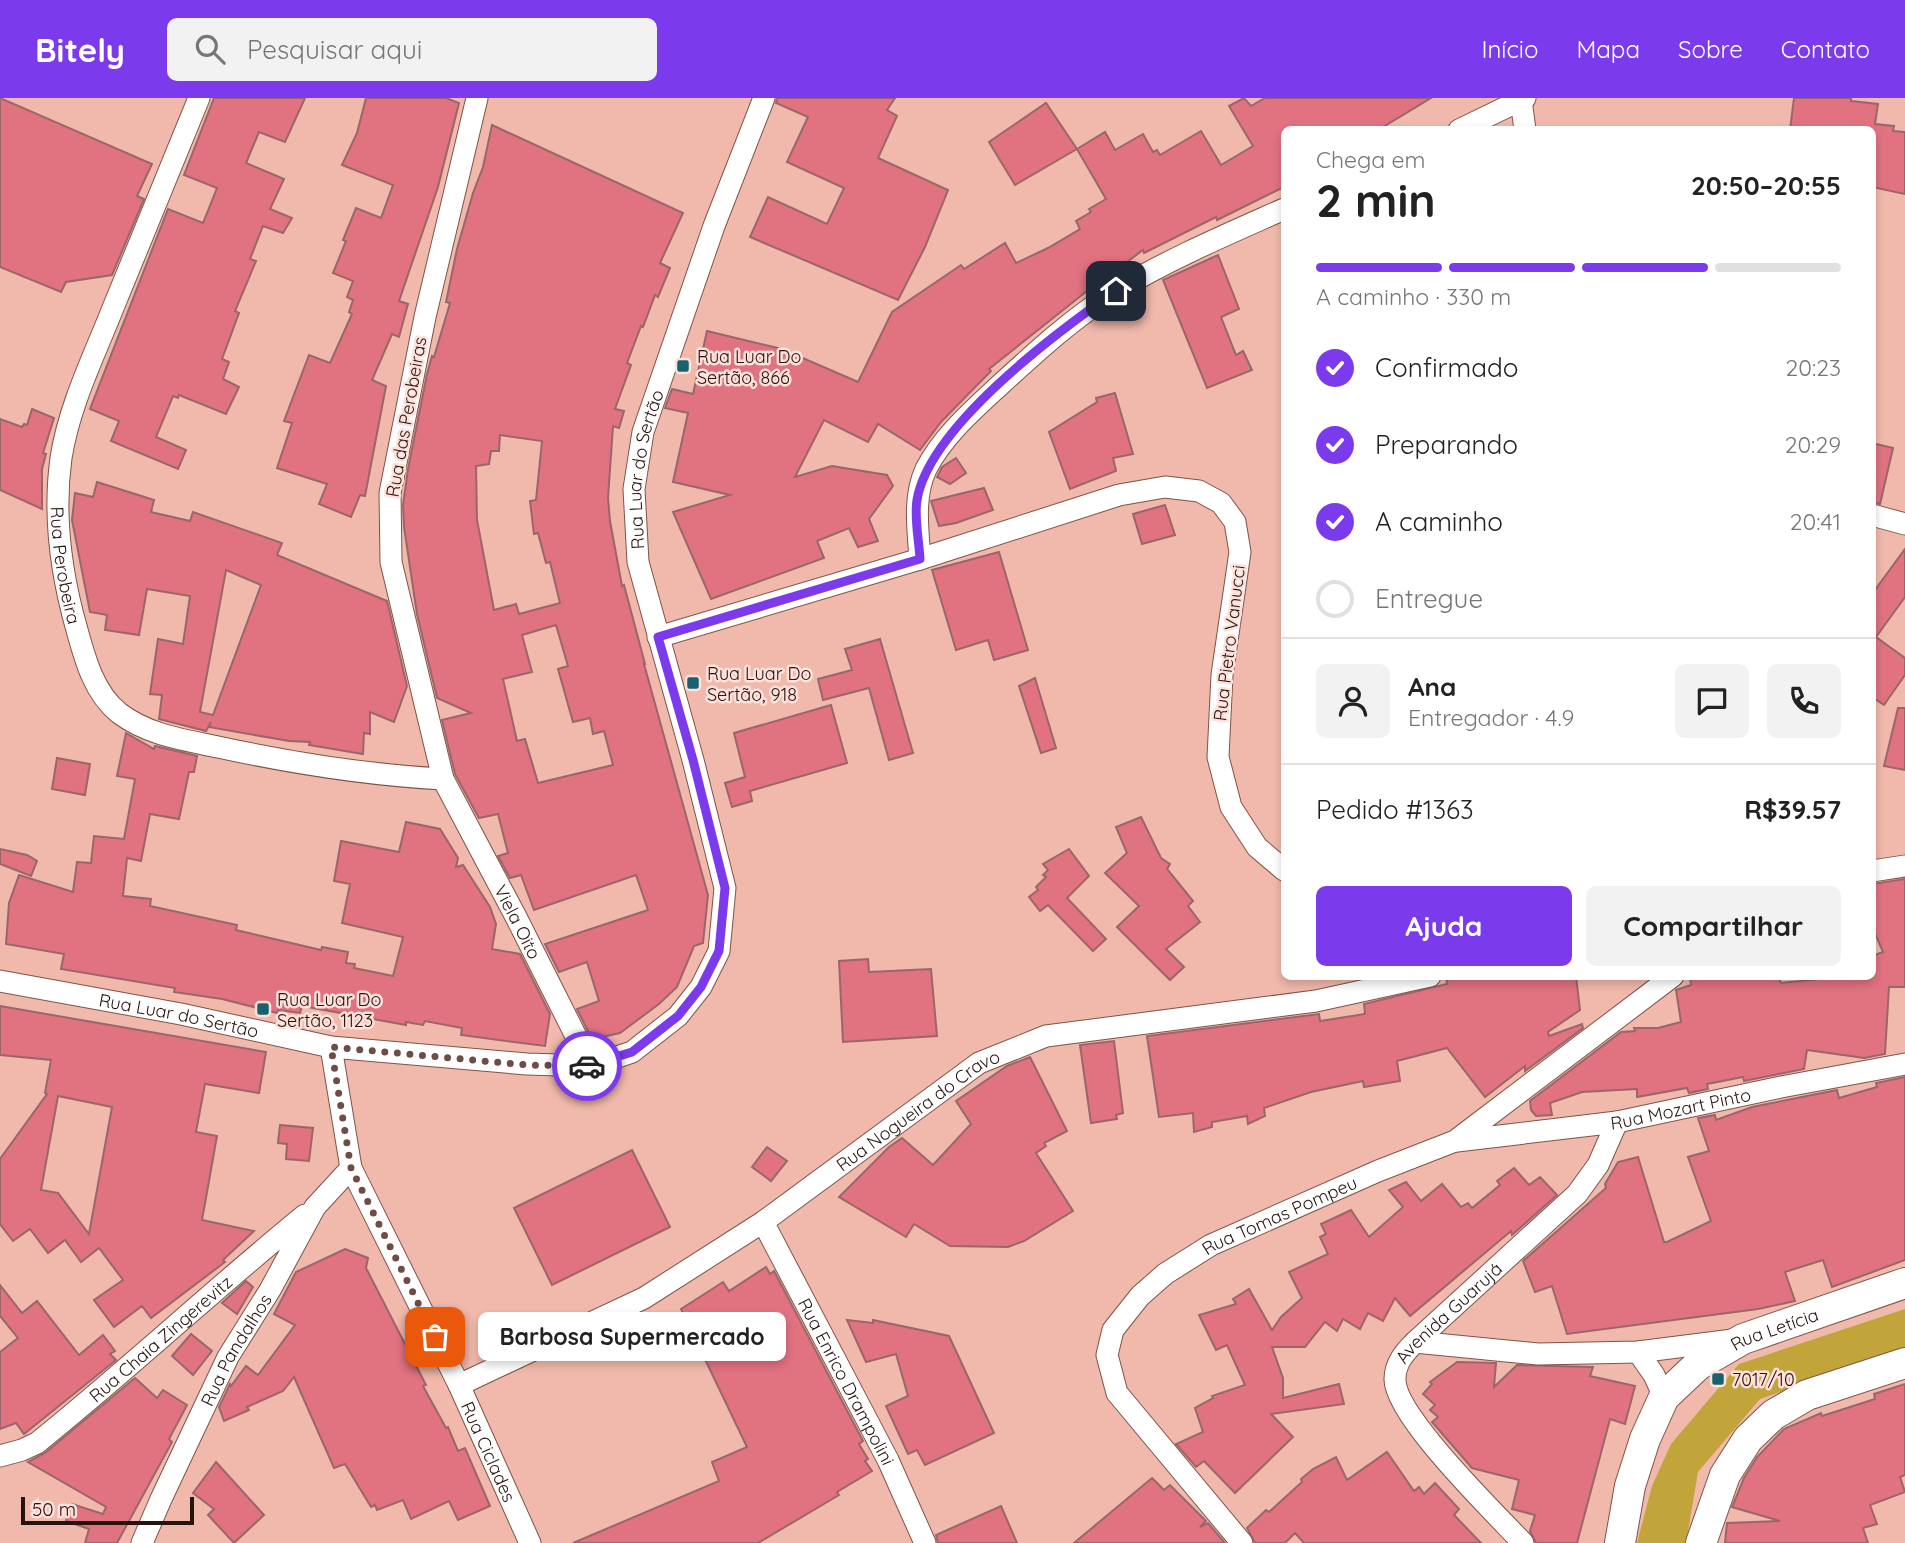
<!DOCTYPE html>
<html lang="pt">
<head>
<meta charset="utf-8">
<style>
	body { margin:0; font-family:Quicksand,sans-serif; background:#f2f2f2; color:#222; height:100vh; display:flex; flex-direction:column; font-size:26px; white-space:nowrap }
	* { box-sizing:border-box; margin:0 }
	p { font-size:23px; color:#767676 }
	.icon { flex:none; width:38px; height:38px; fill:none; stroke:currentColor; stroke-width:2; stroke-linecap:round; stroke-linejoin:round }
	.map { position:relative; flex:1; overflow:hidden }
	.panel { position:absolute; left:1281px; top:28px; width:595px; height:854px; display:flex; flex-direction:column; background:#fff; border-radius:10px; box-shadow:0 4px 10px #0003 }
	.panel>* { flex:none }
	.scale { position:absolute; left:21px; bottom:18px; width:173px; box-sizing:border-box; padding-left:7px; border:4px solid #26130e; border-top:0; font-size:19px; line-height:24px; white-space:nowrap; color:#26130e; -webkit-text-stroke:5px #fee1da; paint-order:stroke }
	.pin { position:absolute; display:grid; place-items:center; width:60px; height:60px; color:#fff; margin:-30px; border-radius:14px; box-shadow:0 4px 10px #0006 }
	.courier { position:absolute; display:grid; place-items:center; width:70px; height:70px; margin:-35px; border:5px solid #7c3aed; border-radius:50%; background:#fff; color:#222; box-shadow:0 2px 9px #0007 }
	.bubble { position:absolute; height:49px; border-radius:10px; background:#fff; box-shadow:0 4px 10px #0003; font-size:23px; font-weight:700; line-height:49px; text-align:center }
	.headline em { font-style:normal; font-weight:700 }
	.headline div { display:flex; flex-direction:column-reverse }
	.headline { display:flex; align-items:center; justify-content:space-between; height:119px; padding:0 35px }
	h1 { font-size:46px; font-weight:700; line-height:52px }
	.bar { display:grid; grid-template-columns:repeat(4,1fr); gap:10px 7px; align-content:center; height:84px; padding:0 35px }
	.bar i { height:9px; border-radius:5px; background:#e0e0e0 }
	.bar .on { background:#7c3aed }
	.bar p { grid-column:span 4 }
	.line { display:flex; align-items:center; gap:18px; padding:0 35px; border-top:2px solid #e0e0e0 }
	.line div { flex:1 }
	.round { display:grid; place-items:center; flex:none; width:74px; height:74px; border-radius:10px; background:#f2f2f2 }
	ol { padding:0 35px; list-style:none }
	li { display:flex; align-items:center; gap:21px; height:77px }
	li p { margin-inline-start:auto }
	li .icon { padding:7px; border-radius:50%; background:#7c3aed; color:#fff; stroke-width:4 }
	li:last-child { color:#767676 }
	li i { width:38px; height:38px; border:4px solid #e0e0e0; border-radius:50% }
	.button { display:flex; gap:14px; margin-top:auto; padding:14px 35px }
	.button a { flex:1; height:80px; border-radius:10px; background:#7c3aed; color:#fff; font-size:28px; font-weight:700; line-height:80px; text-align:center }
	.button a+a { background:#f2f2f2; color:#222 }
	header { display:flex; align-items:center; gap:42px; box-sizing:border-box; height:98px; padding:0 35px; background:#7c3aed; color:#fff }
	header strong { font-size:33px }
	nav { display:flex; gap:38px; margin-inline-start:auto; font-size:24px }
	.search { width:490px; height:63px; background:#f2f2f2; display:flex; align-items:center; gap:18px; box-sizing:border-box; padding:0 24px; border-radius:10px; color:#767676; font-size:26px }
	.map>svg:first-child { display:block }
</style>
</head>
<body>
<header>
<strong>Bitely</strong>
<div class="search"><svg class="icon" aria-label="search" viewBox="0 0 24 24"><circle cx="10" cy="10" r="6"/><path d="M15 15l6 6"/></svg>Pesquisar aqui</div>
<nav><a>Início</a><a>Mapa</a><a>Sobre</a><a>Contato</a></nav>
</header>
<div class="map">
<svg width="1905" height="1445" viewBox="0 0 1905 1445">
	<rect width="100%" height="100%" fill="#f0b9ab"/>
	<!-- green -->
	<polygon fill="#c1a53b" points="1905,1211 1905,1251 1760,1301 1698,1374 1686,1445 1637,1445 1652,1388 1671,1346 1739,1266"/>
	<!-- building -->
	<g fill="#e17280" stroke="#9a666a" stroke-width="2" fill-rule="evenodd">
		<polygon points="0,0 152,66 137,98 144,101 112,177 66,184 61,194 0,169"/>
		<polygon points="214,0 305,0 285,44 259,34 246,65 284,81 270,111 292,120 283,135 263,128 250,161 256,163 235,213 239,215 222,261 229,264 223,281 239,289 226,316 179,297 178,300 173,298 156,339 186,352 178,371 111,343 119,323 90,311 168,111 203,125 217,90 184,77"/>
		<polygon points="366,0 446,0 459,5 438,89 399,203 408,206 399,239 392,236 372,282 386,288 365,398 360,397 351,419 319,406 327,386 277,370 292,325 284,323 309,257 330,265 352,216 349,214 353,202 347,199 353,183 333,175 346,143 343,142 356,110 381,120 393,87 342,67 357,35"/>
		<polygon points="777,0 895,0 887,12 897,18 878,60 948,92 925,149 898,202 750,139 768,99 827,126 844,90 787,64 808,19 776,5"/>
		<polygon points="1244,0 1251,8 1265,0 1431,0 1378,32 1284,32 1284,89 1217,122 1216,119 1144,155 1143,152 1127,164 1089,182 1092,189 989,271 991,273 941,324 920,352 878,326 868,344 824,322 795,379 832,368 887,377 893,388 869,421 878,443 858,449 849,430 817,443 824,460 711,501 673,414 730,397 673,384 688,315 665,310 672,291 693,296 707,233 782,251 858,284 892,214 961,167 964,171 1005,145 1016,165 1048,150 1080,131 1076,123 1091,114 1089,111 1106,101 1077,51 1015,87 989,44 1002,35 1046,5 1077,51 1105,34 1115,52 1143,36 1153,54 1157,52 1160,57 1201,33 1221,67 1253,48 1229,8"/>
		<polygon points="1794,0 1851,0 1851,3 1878,6 1875,26 1894,28 1893,33 1905,34 1905,96 1872,89 1872,32 1790,32"/>
		<path d="M492,27l191,88 -23,50 10,5 -12,29 -3,-2 -12,32 -2,-1 -14,37 4,2 -16,44 9,2 -5,17 -6,-2 -5,72 2,23 12,65 2,-1 21,79h-1l64,231 -5,48 -9,3 -17,41 -18,17 -39,29 -28,6 -15,-30 22,-8 -12,-39 -28,10 -14,-28 103,-34 -12,-35 -102,35 -13,-35 -11,3 -12,-22 10,-3 -10,-39 -19,4 -24,-44 -13,-54 29,-7 -34,-15 -20,-84 -13,-87 -1,-22 5,-36 19,-95 5,-18 2,1 16,-54 -4,-1 11,-53 16,-56 10,-26zM500,337l42,6 -6,59 -6,1 4,33 4,-1 8,30 4,-1 10,41 -41,11 -3,-10 -22,6 -17,-90 -1,-54 13,-2 2,-13h8zM556,527l12,41 -10,3 15,53 17,-4 3,16 11,-3 9,34 -75,18 -13,-44 -8,2 -14,-62 29,-7 -10,-37z"/>
		<polygon points="1218,157 1239,211 1221,219 1236,257 1243,253 1252,272 1207,290 1163,182"/>
		<polygon points="1115,295 1133,356 1113,360 1116,373 1070,391 1049,334 1097,304 1096,300"/>
		<polygon points="32,311 54,320 43,355 46,356 42,371 42,411 0,392 0,321 22,329 24,326 27,327"/>
		<polygon points="1872,345 1893,350 1880,406 1872,404"/>
		<polygon points="956,360 966,375 950,386 937,379 942,369"/>
		<path d="M97,384l57,18 -3,12 39,9 3,-9 89,31 -5,12 110,46 20,85 -13,36 -24,-10v22l-6,-1 -1,21 -54,-9 1,-3 -21,-1 -80,-14 2,-5 -5,9 -47,-12 3,-24 -12,-1 8,-55 25,5 7,-48 -43,-7 -8,46 -34,-5 2,-15 -17,-3 -18,-92 3,-27 18,4zM226,472l35,15 -48,130 -13,-3z"/>
		<polygon points="984,390 993,412 956,425 939,428 931,403"/>
		<polygon points="1165,407 1175,437 1142,446 1133,416"/>
		<polygon points="1905,451 1905,499 1876,539 1905,560 1905,577 1884,607 1872,599 1872,496"/>
		<polygon points="999,454 1028,552 994,562 988,542 956,552 932,472"/>
		<polygon points="880,541 913,655 889,662 869,590 823,602 818,581 852,572 845,551"/>
		<polygon points="1035,580 1056,650 1041,655 1019,588"/>
		<polygon points="831,607 847,665 750,693 752,703 732,709 725,685 745,679 734,635"/>
		<polygon points="1898,610 1905,610 1905,672 1884,668"/>
		<polygon points="126,635 154,651 155,648 197,658 194,674 189,674 179,721 150,716 141,763 127,760 123,798 151,801 150,808 237,827 236,832 321,852 322,849 348,854 346,865 355,866 354,870 393,878 403,839 342,825 350,786 334,783 341,743 399,754 406,724 440,731 458,760 456,769 463,767 490,809 496,826 492,851 520,856 550,916 545,948 461,937 462,930 425,923 423,927 406,924 406,927 302,908 300,915 278,912 277,915 222,901 174,894 175,890 61,871 64,856 6,846 9,805 19,777 73,794 77,764 91,765 94,738 124,741 135,681 117,678"/>
		<polygon points="57,660 90,666 85,697 52,691"/>
		<polygon points="1141,719 1161,760 1170,766 1167,771 1193,803 1188,808 1200,824 1166,851 1184,869 1170,882 1117,829 1139,808 1105,775 1127,755 1116,729"/>
		<polygon points="0,751 27,757 37,763 31,778 0,766"/>
		<polygon points="1069,751 1089,778 1067,800 1106,841 1093,853 1048,807 1040,813 1029,799 1038,792 1036,789 1046,779 1043,777 1048,772 1043,766"/>
		<polygon points="1905,781 1905,889 1889,889 1885,956 1864,960 1807,952 1804,971 1744,983 1743,979 1707,986 1708,991 1689,995 1687,990 1637,999 1637,991 1582,994 1550,1005 1552,1017 1536,1018 1531,1012 1530,1003 1621,934 1635,933 1634,930 1658,930 1681,924 1676,892 1691,887 1690,878 1778,878 1781,885 1821,881 1820,878 1872,878 1872,858 1883,854 1872,828 1872,786"/>
		<polygon points="868,861 869,874 931,871 937,938 843,944 839,863"/>
		<polygon points="1446,878 1576,878 1580,912 1548,934 1549,938 1582,926 1583,930 1525,973 1525,968 1485,999 1447,950 1397,963 1400,983 1364,989 1363,983 1311,994 1264,1010 1265,1018 1248,1026 1247,1018 1212,1024 1212,1029 1194,1034 1193,1015 1159,1019 1147,938 1319,916 1320,923 1365,916 1364,906 1447,886"/>
		<path d="M0,908l266,46 -7,41 -54,-9 -9,48 21,4 -15,84 52,11 -31,29 2,2 -74,56 -9,-12 -28,21 -20,-27 29,-20 -24,-32 -18,14 -16,-22 -17,13 -18,-24 -17,12 -13,-17v-65l47,-65 -2,-1 6,-33 -51,-5zM58,998l54,11 -23,127 -31,-41 -17,-3z"/>
		<polygon points="1114,943 1123,1015 1116,1017 1117,1021 1091,1025 1080,947"/>
		<polygon points="1030,959 1067,1033 1044,1045 1046,1048 1036,1055 1073,1113 1024,1143 1008,1149 950,1148 914,1126 906,1139 839,1099 889,1049 902,1040 933,1067 971,1026 956,1003 1007,968"/>
		<polygon points="1905,979 1905,1162 1832,1189 1823,1162 1785,1174 1795,1203 1758,1211 1567,1236 1552,1188 1535,1194 1523,1163 1606,1090 1605,1086 1618,1064 1638,1059 1664,1144 1667,1144 1711,1123 1688,1059 1709,1053 1698,1020 1715,1017 1716,1022 1752,1009 1837,992 1839,1000 1877,989 1876,985"/>
		<polygon points="280,1027 313,1030 309,1063 286,1061 287,1046 278,1045"/>
		<polygon points="767,1049 787,1063 771,1083 752,1069"/>
		<polygon points="632,1052 670,1129 552,1187 514,1110"/>
		<polygon points="1514,1070 1529,1087 1540,1079 1557,1097 1512,1137 1511,1133 1410,1218 1395,1200 1383,1223 1368,1215 1360,1231 1343,1221 1337,1233 1325,1224 1305,1249 1272,1249 1283,1280 1283,1300 1339,1286 1344,1306 1271,1316 1293,1339 1235,1395 1204,1363 1196,1369 1176,1346 1203,1334 1195,1310 1213,1300 1212,1298 1245,1287 1227,1247 1216,1252 1199,1217 1236,1206 1233,1201 1249,1191 1272,1232 1281,1219 1302,1200 1289,1174 1328,1156 1320,1139 1326,1136 1321,1126 1351,1112 1369,1139 1403,1109 1389,1092 1406,1084 1421,1103 1442,1086 1461,1109 1468,1105 1472,1110 1500,1087 1497,1083"/>
		<polygon points="345,1151 368,1160 366,1170 426,1287 423,1288 446,1330 448,1329 458,1353 465,1350 490,1408 458,1422 449,1403 411,1421 403,1402 377,1412 375,1407 371,1409 345,1366 334,1370 294,1279 283,1293 247,1309 249,1312 224,1323 219,1309 230,1286 231,1288 246,1268 258,1277 295,1227 274,1216 296,1174"/>
		<polygon points="766,1169 770,1176 774,1173 863,1343 859,1346 868,1361 865,1363 872,1373 837,1394 839,1397 758,1445 573,1445 719,1383 712,1364 747,1349 681,1211 723,1184 729,1193"/>
		<polygon points="246,1183 253,1189 237,1216 222,1205"/>
		<polygon points="0,1187 22,1215 37,1203 79,1257 103,1237 115,1253 110,1256 116,1262 24,1336 16,1325 0,1331 0,1254 18,1240 0,1218"/>
		<polygon points="847,1222 873,1225 873,1222 949,1238 994,1335 925,1367 917,1352 908,1356 886,1308 908,1298 896,1256 866,1264"/>
		<polygon points="191,1236 212,1253 193,1277 172,1258"/>
		<polygon points="1457,1264 1496,1265 1494,1289 1517,1267 1593,1269 1590,1278 1635,1288 1625,1326 1610,1321 1577,1445 1536,1445 1530,1433 1535,1417 1512,1411 1519,1382 1472,1370 1432,1324 1438,1319 1430,1312 1435,1307 1423,1296 1432,1286 1430,1284"/>
		<polygon points="135,1280 157,1300 163,1292 187,1307 169,1341 172,1344 117,1445 85,1445 89,1431 66,1423 72,1406 103,1416 106,1409 28,1364 45,1355"/>
		<polygon points="1905,1286 1905,1377 1900,1379 1905,1394 1870,1407 1877,1426 1863,1430 1868,1445 1725,1445 1727,1425 1780,1423 1732,1409 1744,1380 1757,1359 1784,1331 1821,1315 1822,1318 1875,1301 1874,1296"/>
		<polygon points="1387,1354 1414,1393 1419,1389 1424,1396 1435,1385 1459,1411 1454,1417 1481,1445 1304,1445 1295,1435 1285,1445 1255,1445 1247,1430 1266,1412 1269,1414 1302,1384 1301,1381 1313,1371 1336,1359 1347,1382"/>
		<polygon points="216,1364 264,1417 234,1445 208,1417 214,1411 193,1395"/>
		<polygon points="1152,1380 1164,1392 1170,1387 1206,1423 1200,1429 1208,1425 1225,1445 1074,1445"/>
		<polygon points="1001,1408 1017,1445 938,1445 936,1437"/>
	</g>
	<g fill="none" stroke-linecap="round" stroke-linejoin="round">
		<!-- street casing -->
		<g stroke="#825247" stroke-width="23">
			<g id="street">
				<path id="s1" d="M199,0c-28,70 -57,140 -86,210 -19,48 -44,98 -52,150 -8,58 0,116 16,172 8,29 17,63 42,83 29,22 65,27 99,34 74,16 149,28 225,32"/>
				<path id="s2" d="M477,0l-52,219 -35,176 1,69 52,217 73,138 75,149"/>
				<polyline points="1521,2 1525,32"/>
				<polyline points="1459,32 1525,0"/>
				<polyline points="1872,417 1905,426"/>
				<polyline points="920,461 1119,397 1165,389 1199,393 1221,405 1235,424 1240,454 1222,577 1218,659 1231,709 1257,749 1284,772"/>
				<path d="M658,539l262,-78c-2,-30 -7,-62 6,-90 17,-33 47,-59 74,-84 37,-34 73,-67 116,-94 53,-32 112,-57 168,-82"/>
				<polyline points="1872,773 1905,768"/>
				<path id="s3" d="M0,883l181,33 150,33 196,17 64,2 41,-14 46,-36 23,-29 18,-36 6,-63 -32,-128 -55,-198 -4,-73 9,-57 71,-206 50,-128"/>
				<path id="s4" d="M331,949l20,121 108,217 71,158"/>
				<path id="s5" d="M1457,1043l160,-19 164,-35 124,-23"/>
				<path id="s6" d="M763,1124l125,238 37,83"/>
				<polyline points="1415,1244 1538,1256 1638,1254 1733,1242"/>
				<polyline points="1638,1254 1654,1277 1664,1299"/>
				<path id="s7" d="M459,1287l185,-87 119,-76 216,-159 67,-27 270,-35 114,-25"/>
				<path id="s8" d="M0,1358l22,-6 15,-7c92,-74 177,-154 268,-228"/>
				<path id="s9" d="M142,1445l19,-44 67,-142 42,-67 45,-83 36,-39"/>
				<path id="s10" d="M1242,1445l-125,-150 -10,-38 6,-25 27,-34 25,-22 46,-29 167,-74 77,-30 218,-165"/>
				<path id="s11" d="M1523,1445c-27,-29 -129,-128 -128,-164 0,-16 10,-27 20,-37l162,-148 21,-29 19,-43"/>
			</g>
		</g>
		<!-- secondary casing -->
		<g stroke="#825247" stroke-width="32">
			<g id="secondary">
				<path id="s12" d="M1620,1445l10,-57 15,-47 19,-42 34,-32 45,-26 162,-56"/>
				<polyline points="1701,1445 1725,1377 1748,1341 1773,1317 1807,1297 1905,1265"/>
			</g>
		</g>
		<!-- street -->
		<use href="#street" stroke="#fff" stroke-width="21"/>
		<!-- secondary -->
		<use href="#secondary" stroke="#fff" stroke-width="30"/>
	</g>
	<g fill="none" stroke-linecap="round" stroke-linejoin="round">
		<!-- done -->
		<polyline stroke="#6d4d45" stroke-width="7" stroke-dasharray="0 12.6" points="435,1239 351,1070 331,949 527,967 587,968"/>
		<!-- route -->
		<path stroke="#7c3aed" stroke-width="9" d="M587,968l45,-14 46,-36 23,-29 18,-36 6,-63 -32,-128 -35,-123 262,-78c-1,-19 -6,-41 -3,-59 12,-73 140,-168 199,-209"/>
	</g>
	<!-- markers -->
	<g fill="#18616f" stroke="#fee1da" stroke-width="2.5">
		<rect x="676" y="261" width="14" height="14" rx="3.5"/>
		<rect x="686" y="578" width="14" height="14" rx="3.5"/>
		<rect x="256" y="904" width="14" height="14" rx="3.5"/>
		<rect x="1711" y="1274" width="14" height="14" rx="3.5"/>
	</g>
	<g text-anchor="middle" dominant-baseline="central" stroke-width="5" stroke-linejoin="round" paint-order="stroke">
		<!-- poi labels -->
		<g font-size="18" fill="#26130e" stroke="#fee1da" text-anchor="start">
			<text x="697" y="258">Rua Luar Do<tspan x="697" dy="21">Sertão, 866</tspan></text>
			<text x="707" y="575">Rua Luar Do<tspan x="707" dy="21">Sertão, 918</tspan></text>
			<text x="277" y="901">Rua Luar Do<tspan x="277" dy="21">Sertão, 1123</tspan></text>
			<text x="1732" y="1281">7017/10</text>
		</g>
		<!-- street labels -->
		<g font-size="18" fill="#26130e" stroke="#fee1da">
			<text transform="translate(406 319) rotate(-80)">Rua das Perobeiras</text>
			<text stroke="none"><textPath href="#s3" startOffset="1272">Rua Luar do Sertão</textPath></text>
			<text stroke="none"><textPath href="#s1" startOffset="494">Rua Perobeira</textPath></text>
			<text transform="translate(1229 545) rotate(-83)">Rua Pietro Vanucci</text>
			<text stroke="none"><textPath href="#s2" startOffset="858">Viela Oito</textPath></text>
			<text stroke="none"><textPath href="#s3" startOffset="182">Rua Luar do Sertão</textPath></text>
			<text stroke="none"><textPath href="#s5" startOffset="226">Rua Mozart Pinto</textPath></text>
			<text stroke="none"><textPath href="#s7" startOffset="537">Rua Nogueira do Cravo</textPath></text>
			<text stroke="none"><textPath href="#s10" startOffset="466">Rua Tomas Pompeu</textPath></text>
			<text stroke="none"><textPath href="#s11" startOffset="298">Avenida Guarujá</textPath></text>
			<text stroke="none"><textPath href="#s12" startOffset="285">Rua Letícia</textPath></text>
			<text stroke="none"><textPath href="#s8" startOffset="201">Rua Chaia Zingerevitz</textPath></text>
			<text stroke="none"><textPath href="#s9" startOffset="215">Rua Pandalhos</textPath></text>
			<text stroke="none"><textPath href="#s6" startOffset="180">Rua Enrico Drampolini</textPath></text>
			<text stroke="none"><textPath href="#s4" startOffset="438">Rua Ciclades</textPath></text>
		</g>
	</g>
</svg>
<div class="scale">50 m</div>
<div class="pin" style="left:435px;top:1239px;background:#ea580c"><svg class="icon" aria-label="bag" viewBox="0 0 24 24"><path d="M5 8h14l-1 12H6zM9 8a3 3 0 0 1 6 0"/></svg></div>
<div class="pin" style="left:1116px;top:193px;background:#1f2937"><svg class="icon" aria-label="home" viewBox="0 0 24 24"><path d="M3 11l9-7 9 7M6 9v11h12V9"/></svg></div>
<div class="courier" style="left:587px;top:968px"><svg class="icon" aria-label="car" viewBox="0 0 24 24"><path d="M5 17H2v-5l4-1 3-4h7l3 4 3 1v5h-3M9 17h6M6 11h13"/><circle cx="7" cy="17" r="2"/><circle cx="17" cy="17" r="2"/></svg></div>
<div class="bubble" style="left:478px;top:1214px;width:308px">Barbosa Supermercado</div>
<section class="panel">
<div class="headline"><div><h1>2 min</h1><p>Chega em</p></div><em>20:50–20:55</em></div>
<div class="bar"><i class="on"></i><i class="on"></i><i class="on"></i><i></i><p>A caminho · 330 m</p></div>
<ol>
<li><svg class="icon" aria-label="check" viewBox="0 0 24 24"><path d="M5 12l5 5 9-10"/></svg>Confirmado<p>20:23</p></li>
<li><svg class="icon" aria-label="check" viewBox="0 0 24 24"><path d="M5 12l5 5 9-10"/></svg>Preparando<p>20:29</p></li>
<li><svg class="icon" aria-label="check" viewBox="0 0 24 24"><path d="M5 12l5 5 9-10"/></svg>A caminho<p>20:41</p></li>
<li><i></i>Entregue</li>
</ol>
<div class="line" style="height:126px"><a class="round"><svg class="icon" aria-label="person" viewBox="0 0 24 24"><circle cx="12" cy="8" r="4"/><path d="M4 21q1-7 8-7t8 7"/></svg></a><div><b>Ana</b><p>Entregador · 4.9</p></div><a class="round"><svg class="icon" aria-label="chat" viewBox="0 0 24 24"><path d="M4 5h16v11H9l-5 4z"/></svg></a><a class="round"><svg class="icon" aria-label="phone" viewBox="0 0 24 24"><path d="M5 4h4l2 5-3 2q2 4 5 5l2-3 5 2v4C11 20 4 13 5 4z"/></svg></a></div>
<div class="line" style="height:91px"><div>Pedido #1363</div><b>R$39.57</b></div>
<div class="button"><a>Ajuda</a><a>Compartilhar</a></div>
</section>
</div>
</body>
</html>
